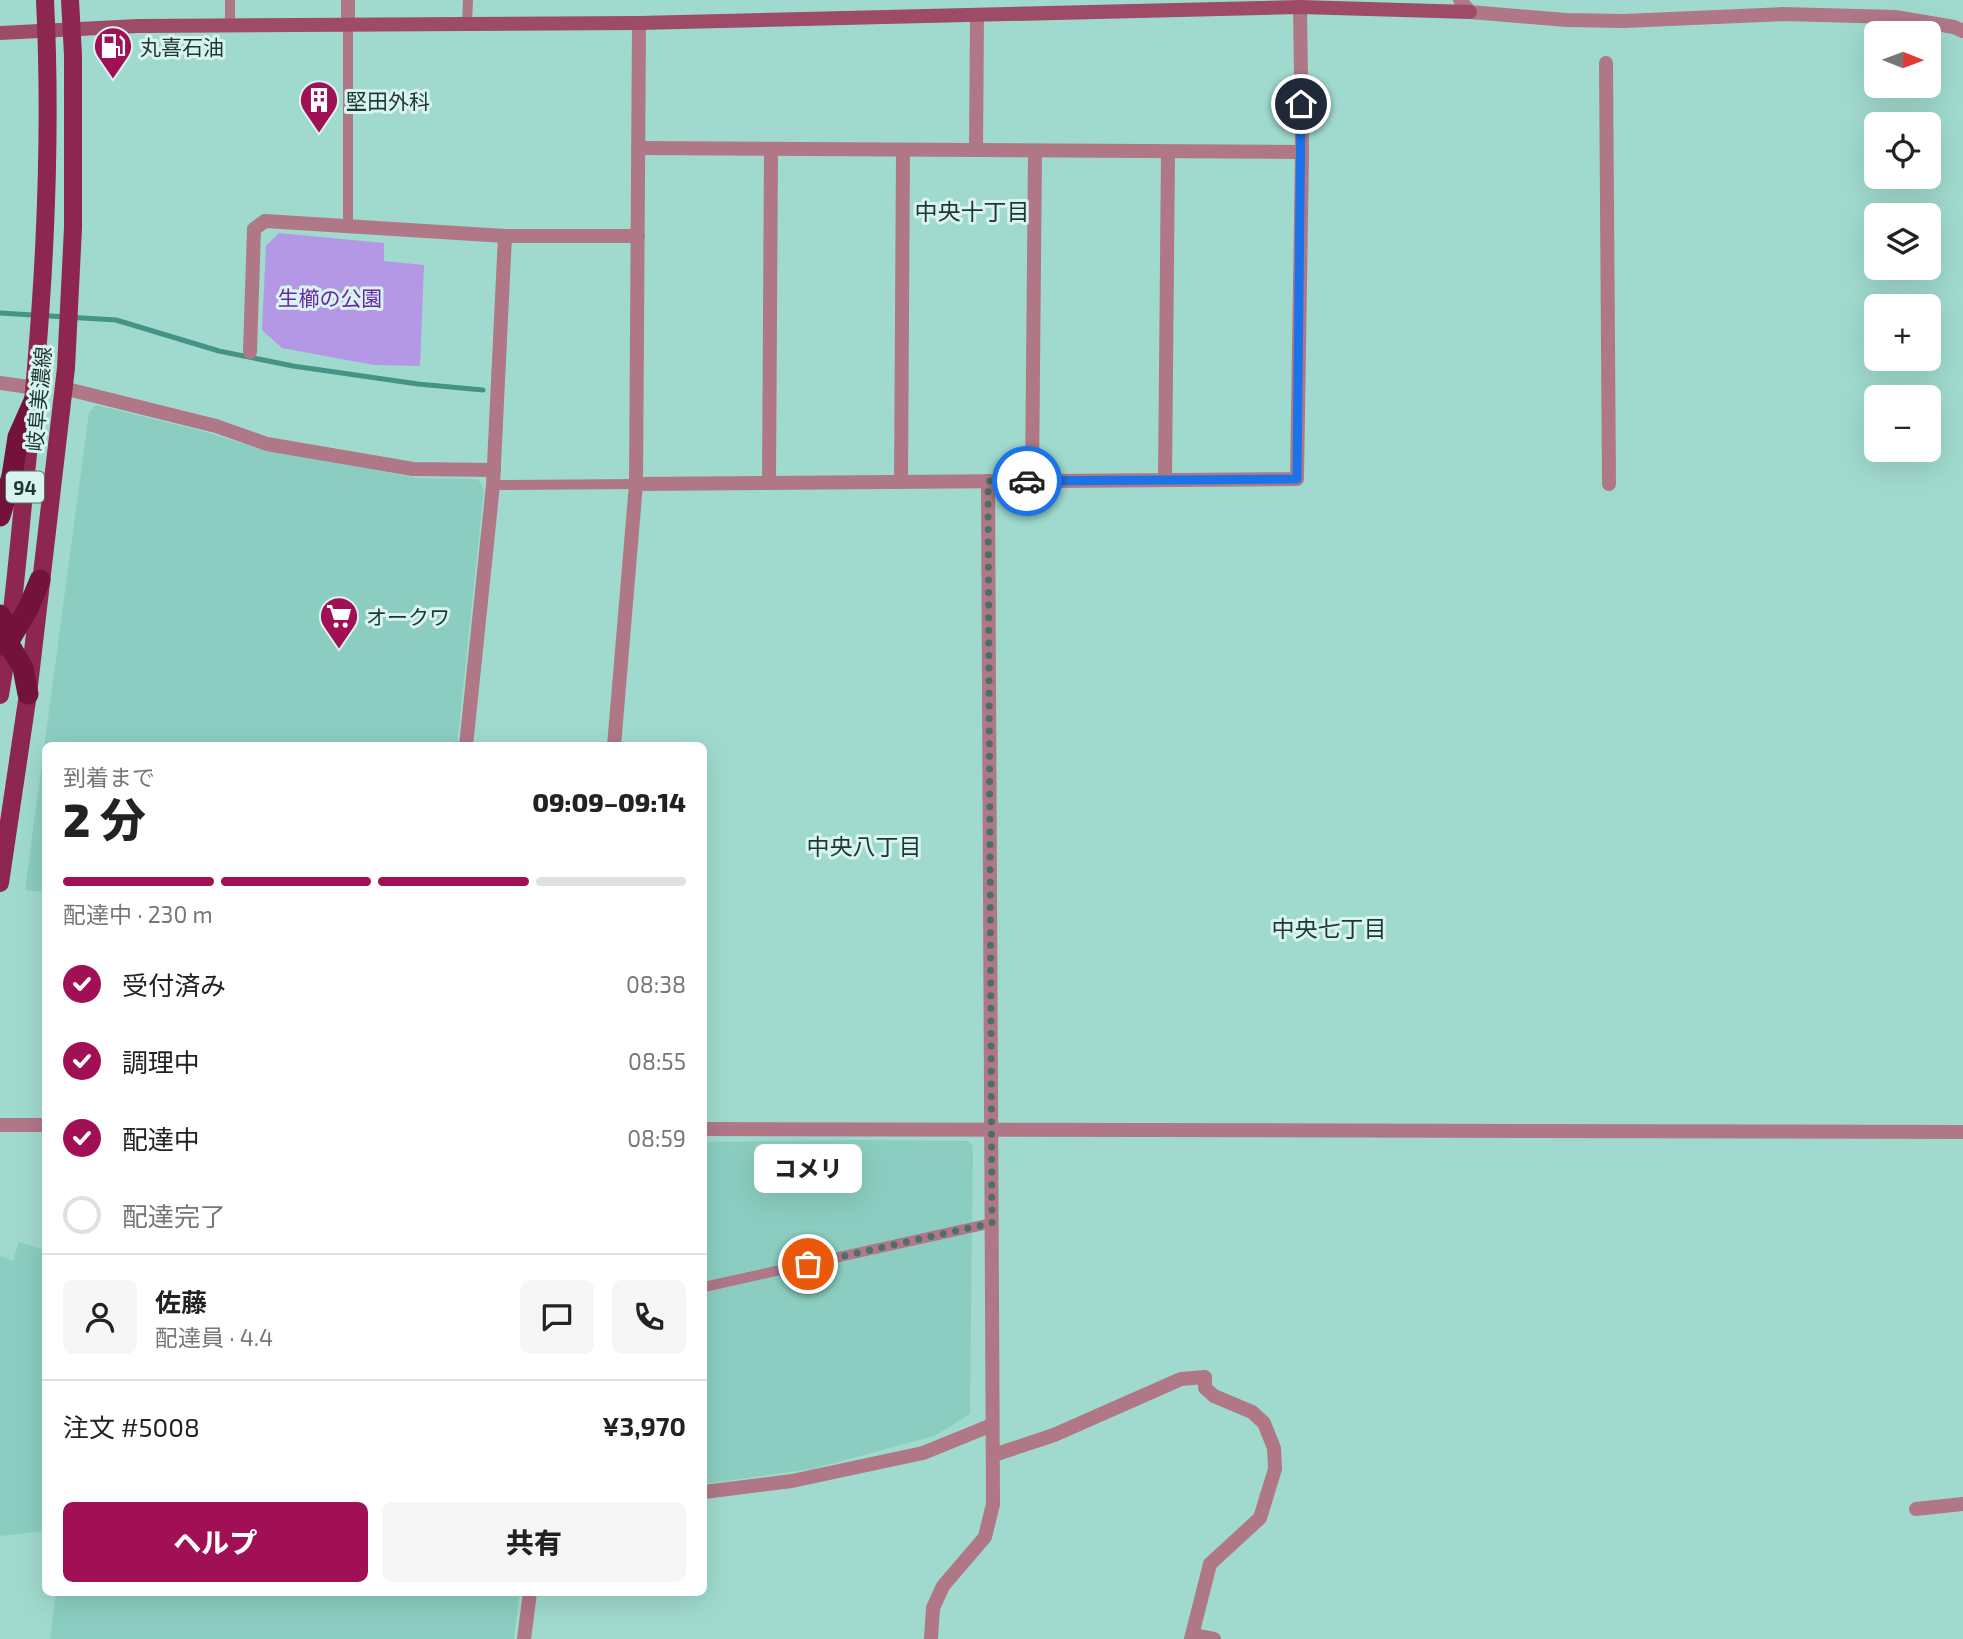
<!DOCTYPE html>
<html lang="ja">
<head>
<meta charset="utf-8">
<style>
	body { margin:0; font-family:"Exo 2","Noto Sans JP",sans-serif; background:#f6f6f6; color:#222; height:100vh; display:flex; flex-direction:column; font-size:26px; white-space:nowrap }
	* { box-sizing:border-box; margin:0 }
	p { font-size:23px; color:#767676 }
	.icon { flex:none; width:38px; height:38px; fill:none; stroke:currentColor; stroke-width:2; stroke-linecap:round; stroke-linejoin:round }
	.map { position:relative; flex:1; overflow:hidden }
	.panel { position:absolute; left:42px; top:742px; width:665px; height:854px; display:flex; flex-direction:column; background:#fff; border-radius:10px; box-shadow:0 7px 28px #0002 }
	.panel>* { flex:none }
	.needle { width:46px; rotate:91deg }
	.buttons { position:absolute; left:1864px; top:21px; display:grid; gap:14px }
	.buttons a { display:grid; place-items:center; width:77px; height:77px; border-radius:10px; background:#fff; box-shadow:0 7px 28px #0002; font-size:35px }
	.pin { position:absolute; display:grid; place-items:center; width:60px; height:60px; color:#fff; margin:-30px; border:4px solid #fff; border-radius:50%; box-shadow:0 2px 7px #0007 }
	.courier { position:absolute; display:grid; place-items:center; width:70px; height:70px; margin:-35px; border:5px solid #1a73e8; border-radius:50%; background:#fff; color:#222; box-shadow:0 2px 9px #0007 }
	.bubble { position:absolute; height:49px; border-radius:10px; background:#fff; box-shadow:0 7px 28px #0002; font-size:23px; font-weight:800; line-height:49px; text-align:center }
	.head em { font-style:normal; font-weight:800 }
	.head div { display:flex; flex-direction:column-reverse }
	.head { display:flex; align-items:center; justify-content:space-between; height:119px; padding:0 21px }
	h1 { font-size:46px; font-weight:800; line-height:52px }
	.bar { display:grid; grid-template-columns:repeat(4,1fr); gap:10px 7px; align-content:center; height:84px; padding:0 21px }
	.bar i { height:9px; border-radius:5px; background:#e0e0e0 }
	.bar .selected { background:#a10f54 }
	.bar p { grid-column:span 4 }
	.line { display:flex; align-items:center; gap:18px; padding:0 21px; border-top:2px solid #e0e0e0 }
	.line div { flex:1 }
	.round { display:grid; place-items:center; flex:none; width:74px; height:74px; border-radius:10px; background:#f6f6f6 }
	ol { padding:0 21px; list-style:none }
	li { display:flex; align-items:center; gap:21px; height:77px }
	li p { margin-inline-start:auto }
	li .icon { padding:7px; border-radius:50%; background:#a10f54; color:#fff; stroke-width:4 }
	li:last-child { color:#767676 }
	li i { width:38px; height:38px; border:4px solid #e0e0e0; border-radius:50% }
	.action { display:flex; gap:14px; margin-top:auto; padding:14px 21px }
	.action a { flex:1; height:80px; border-radius:10px; background:#a10f54; color:#fff; font-size:28px; font-weight:800; line-height:80px; text-align:center }
	.action a+a { background:#f6f6f6; color:#222 }
	.map>svg:first-child { display:block }
</style>
</head>
<body>
<div class="map">
<svg width="1963" height="1639" viewBox="0 0 1963 1639">
	<rect width="100%" height="100%" fill="#a0dace"/>
	<!-- built -->
	<g fill="#8bcec1">
		<polygon points="96,405 202,431 261,449 419,478 478,479 484,490 457,745 46,746 45,892 25,890 89,412"/>
		<polygon points="864,1140 968,1141 973,1146 970,1414 934,1436 812,1469 704,1484 704,1142"/>
		<polygon points="19,1242 45,1250 45,1531 0,1536 0,1256 13,1261"/>
		<polygon points="56,1593 56,1592 519,1593 514,1639 50,1639"/>
	</g>
	<!-- green -->
	<polygon fill="#b497e5" points="279,233 384,243 384,261 424,265 420,366 374,365 282,348 262,330 266,246"/>
	<g fill="none" stroke-linecap="round" stroke-linejoin="round">
		<!-- stream -->
		<polyline stroke="#449386" stroke-width="5" points="0,313 116,320 219,351 293,366 418,384 483,390"/>
		<!-- lane -->
		<g stroke="#b07787" stroke-width="10">
			<polyline points="467,24 468,0"/>
			<polyline points="230,26 230,0"/>
			<polyline points="348,227 348,25"/>
			<polyline points="493,485 636,484"/>
			<polyline points="704,1287 992,1223"/>
		</g>
		<!-- street -->
		<g stroke="#b07787" stroke-width="14">
			<polyline points="1460,0 1470,12 1566,20 1624,21 1783,14 1895,17 1954,27 1963,31"/>
			<polyline points="348,25 348,0"/>
			<polyline points="1606,63 1609,484"/>
			<polyline points="638,148 1302,152"/>
			<polyline points="976,150 977,17"/>
			<polyline points="250,352 254,229 265,221 505,236 638,236"/>
			<polyline points="0,383 36,388"/>
			<polyline points="63,388 216,426 267,444 413,469 494,470"/>
			<polyline points="1165,480 1168,152"/>
			<polyline points="1032,481 1035,151"/>
			<polyline points="901,482 903,150"/>
			<polyline points="769,483 771,149"/>
			<polyline points="636,484 1297,479 1302,152 1300,7"/>
			<polyline points="466,746 493,485 505,236"/>
			<polyline points="614,746 636,484 639,23"/>
			<polyline points="0,1125 46,1125"/>
			<polyline points="704,1129 1963,1132"/>
			<polyline points="994,1455 1054,1435 1181,1379 1205,1377 1205,1388 1214,1396 1252,1412 1264,1423 1274,1448 1275,1469 1260,1518 1210,1564 1191,1639"/>
			<polyline points="704,1492 792,1481 923,1453 992,1425"/>
			<polyline points="1916,1509 1963,1504"/>
			<polyline points="1193,1635 1214,1639"/>
			<polyline points="524,1639 530,1592"/>
			<polyline points="931,1639 933,1608 943,1586 985,1537 993,1504 988,481"/>
		</g>
		<!-- secondary -->
		<polyline stroke="#9d4b66" stroke-width="14" points="0,33 138,26 639,23 1300,7 1470,12"/>
		<!-- primary -->
		<g stroke="#8d274f" stroke-width="18">
			<path d="M0,695c12,-70 18,-141 25,-212 17,-160 28,-322 20,-483"/>
			<polyline points="0,883 28,694 66,368 73,228 73,55 70,0"/>
		</g>
		<!-- highway -->
		<g stroke="#73133c" stroke-width="21">
			<polyline points="0,516 12,476 18,437 34,401"/>
			<polyline points="0,615 6,625 9,644 23,668 28,694"/>
			<polyline points="6,646 28,609 40,580"/>
		</g>
	</g>
	<g fill="none" stroke-linecap="round" stroke-linejoin="round">
		<!-- done -->
		<polyline stroke="#4c7069" stroke-width="7" stroke-dasharray="0 12.6" points="808,1264 992,1223 988,481 1027,481"/>
		<!-- route -->
		<polyline stroke="#1a73e8" stroke-width="9" points="1027,481 1297,479 1301,104"/>
	</g>
	<!-- icons -->
	<defs>
		<g id="fuel-pin" transform="scale(2.0125)"><path d="M0 17L-7.5 6A9.5 9.5 0 1 1 7.5 6Z" fill="#a10f54" stroke="#d8f4ee"/><path d="M-5.5-6h7V0h2V4h1.3V-2.5L3-4.5l.8-.8L6-3V5H2.5V1h-1V6h-7ZM-4.2-4.7v3.2H.2V-4.7Z" fill="#fff"/></g>
		<g id="building-pin" transform="scale(2.0125)"><path d="M0 17L-7.5 6A9.5 9.5 0 1 1 7.5 6Z" fill="#a10f54" stroke="#d8f4ee"/><path d="M-4-6H4V6H1V3H-1V6H-4ZM-2.5-4.3h1.7v1.8h-1.7ZM.8-4.3h1.7v1.8H.8ZM-2.5-1h1.7V.8h-1.7ZM.8-1h1.7V.8H.8Z" fill="#fff"/></g>
		<g id="supermarket-pin" transform="scale(2.0125)"><path d="M0 17L-7.5 6A9.5 9.5 0 1 1 7.5 6Z" fill="#a10f54" stroke="#d8f4ee"/><path d="M-6-5.5h2.5l.6 2H6L4.5 2H-2.5L-4.4-4H-6ZM-1.5 3.2a1.3 1.3 0 1 0 .1 0ZM3 3.2a1.3 1.3 0 1 0 .1 0Z" fill="#fff"/></g>
	</defs>
	<g fill-rule="evenodd">
		<use href="#fuel-pin" x="113" y="46"/>
		<use href="#building-pin" x="319" y="100"/>
		<use href="#supermarket-pin" x="339" y="616"/>
	</g>
	<g text-anchor="middle" dominant-baseline="central" stroke-width="6" stroke-linejoin="round" paint-order="stroke">
		<!-- shield labels -->
		<rect fill="#d8f4ee" stroke="#56706a" stroke-width="2" x="6" y="471.5" width="38" height="31" rx="5"/>
		<g font-size="19" font-weight="bold" fill="#1f3732">
			<text x="25" y="487">94</text>
		</g>
		<!-- poi labels -->
		<g font-size="21" fill="#1f3732" stroke="#d8f4ee" text-anchor="start">
			<text x="140" y="46">丸喜石油</text>
			<text x="346" y="100">堅田外科</text>
			<text x="366" y="616">オークワ</text>
		</g>
		<!-- park labels -->
		<g font-size="21" fill="#6827ab" stroke="#d8f4ee">
			<text x="330" y="297">生櫛の公園</text>
		</g>
		<!-- street labels -->
		<g font-size="21" fill="#1f3732" stroke="#d8f4ee">
			<text transform="translate(38 399) rotate(-85)">岐阜美濃線</text>
		</g>
		<!-- neighbourhood labels -->
		<g font-size="23" fill="#1f3732" stroke="#d8f4ee">
			<text x="972" y="211">中央十丁目</text>
			<text x="864" y="846">中央八丁目</text>
			<text x="1329" y="928">中央七丁目</text>
		</g>
	</g>
</svg>
<div class="buttons">
<a><svg class="needle" viewBox="-14 -14 28 28"><path d="M0-13l5 13h-10z" fill="#e53935"/><path d="M0 13l5-13h-10z" fill="#767676"/></svg></a>
<a><svg class="icon" aria-label="locate" viewBox="0 0 24 24"><circle cx="12" cy="12" r="6"/><path d="M12 2v4M12 18v4M2 12h4M18 12h4"/></svg></a>
<a><svg class="icon" aria-label="layers" viewBox="0 0 24 24"><path d="M12 4l9 5-9 5-9-5zM3 14l9 5 9-5"/></svg></a>
<a>+</a>
<a>−</a>
</div>
<div class="pin" style="left:808px;top:1264px;background:#ea580c"><svg class="icon" aria-label="bag" viewBox="0 0 24 24"><path d="M5 8h14l-1 12H6zM9 8a3 3 0 0 1 6 0"/></svg></div>
<div class="pin" style="left:1301px;top:104px;background:#1f2937"><svg class="icon" aria-label="home" viewBox="0 0 24 24"><path d="M3 11l9-7 9 7M6 9v11h12V9"/></svg></div>
<div class="courier" style="left:1027px;top:481px"><svg class="icon" aria-label="car" viewBox="0 0 24 24"><path d="M5 17H2v-5l4-1 3-4h7l3 4 3 1v5h-3M9 17h6M6 11h13"/><circle cx="7" cy="17" r="2"/><circle cx="17" cy="17" r="2"/></svg></div>
<div class="bubble" style="left:754px;top:1144px;width:108px">コメリ</div>
<section class="panel">
<div class="head"><div><h1>2 分</h1><p>到着まで</p></div><em>09:09–09:14</em></div>
<div class="bar"><i class="selected"></i><i class="selected"></i><i class="selected"></i><i></i><p>配達中 · 230 m</p></div>
<ol>
<li><svg class="icon" aria-label="check" viewBox="0 0 24 24"><path d="M5 12l5 5 9-10"/></svg>受付済み<p>08:38</p></li>
<li><svg class="icon" aria-label="check" viewBox="0 0 24 24"><path d="M5 12l5 5 9-10"/></svg>調理中<p>08:55</p></li>
<li><svg class="icon" aria-label="check" viewBox="0 0 24 24"><path d="M5 12l5 5 9-10"/></svg>配達中<p>08:59</p></li>
<li><i></i>配達完了</li>
</ol>
<div class="line" style="height:126px"><a class="round"><svg class="icon" aria-label="person" viewBox="0 0 24 24"><circle cx="12" cy="8" r="4"/><path d="M4 21q1-7 8-7t8 7"/></svg></a><div><b>佐藤</b><p>配達員 · 4.4</p></div><a class="round"><svg class="icon" aria-label="chat" viewBox="0 0 24 24"><path d="M4 5h16v11H9l-5 4z"/></svg></a><a class="round"><svg class="icon" aria-label="phone" viewBox="0 0 24 24"><path d="M5 4h4l2 5-3 2q2 4 5 5l2-3 5 2v4C11 20 4 13 5 4z"/></svg></a></div>
<div class="line" style="height:91px"><div>注文 #5008</div><b>¥3,970</b></div>
<div class="action"><a>ヘルプ</a><a>共有</a></div>
</section>
</div>
</body>
</html>
